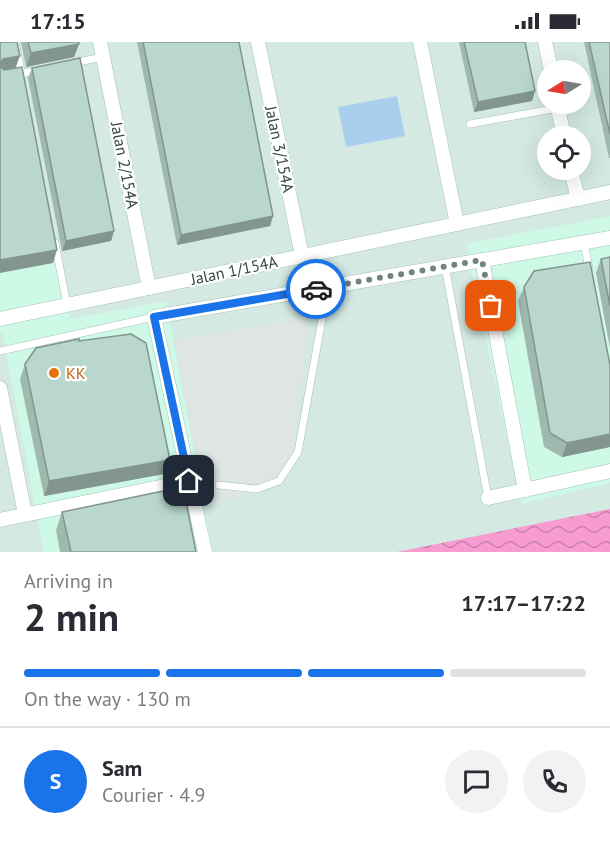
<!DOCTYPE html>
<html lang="en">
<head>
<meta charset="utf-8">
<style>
	body { margin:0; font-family:"PT Sans",sans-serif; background:#f2f2f3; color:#2b2b33; height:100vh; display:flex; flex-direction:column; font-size:22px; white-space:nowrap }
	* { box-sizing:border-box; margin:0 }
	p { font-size:20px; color:#7c7c81 }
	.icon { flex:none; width:33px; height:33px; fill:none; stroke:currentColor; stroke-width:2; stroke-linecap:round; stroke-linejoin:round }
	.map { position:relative; height:510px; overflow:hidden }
	.side { display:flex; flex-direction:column; background:#fff; flex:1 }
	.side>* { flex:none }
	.needle { width:39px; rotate:259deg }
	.controls { position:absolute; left:537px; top:18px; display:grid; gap:12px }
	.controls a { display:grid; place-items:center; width:54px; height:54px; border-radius:50%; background:#fff; box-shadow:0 6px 24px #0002; font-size:30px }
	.pin { position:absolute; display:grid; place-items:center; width:51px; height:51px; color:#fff; margin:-26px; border-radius:12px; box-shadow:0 3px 9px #0006 }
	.courier { position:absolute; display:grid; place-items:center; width:60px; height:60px; margin:-30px; border:4px solid #1a73e8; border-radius:50%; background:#fff; color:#222; box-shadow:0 2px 8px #0007 }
	.head em { font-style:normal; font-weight:700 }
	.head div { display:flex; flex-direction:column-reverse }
	.head { display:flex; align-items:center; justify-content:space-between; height:102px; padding:0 24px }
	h1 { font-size:39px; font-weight:700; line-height:45px }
	.bar { display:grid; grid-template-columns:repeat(4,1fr); gap:9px 6px; align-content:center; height:72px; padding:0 24px }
	.bar i { height:8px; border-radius:4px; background:#e1e1e2 }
	.bar .selected { background:#1a73e8 }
	.bar p { grid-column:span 4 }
	.line { display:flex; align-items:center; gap:15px; padding:0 24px; border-top:2px solid #e1e1e2 }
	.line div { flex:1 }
	.round { display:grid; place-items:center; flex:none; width:63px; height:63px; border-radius:32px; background:#f2f2f3 }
	.status { display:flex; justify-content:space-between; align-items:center; height:42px; padding:0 30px; background:#fff; direction:ltr }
	.status svg { height:16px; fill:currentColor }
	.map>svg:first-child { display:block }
</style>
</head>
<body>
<div class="status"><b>17:15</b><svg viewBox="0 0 49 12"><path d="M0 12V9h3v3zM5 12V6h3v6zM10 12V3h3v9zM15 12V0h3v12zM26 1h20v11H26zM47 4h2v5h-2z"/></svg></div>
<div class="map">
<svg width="610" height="510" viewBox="0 0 610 510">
	<defs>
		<pattern id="water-waves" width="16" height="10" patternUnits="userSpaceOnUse" patternTransform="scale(1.5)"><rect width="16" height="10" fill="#f79bd1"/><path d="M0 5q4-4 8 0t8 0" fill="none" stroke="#c980ab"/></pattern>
	</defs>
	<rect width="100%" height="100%" fill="#e5f4f0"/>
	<!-- residential -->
	<path fill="#d3e9e2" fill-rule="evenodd" d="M0,0h610v510h-610zM548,28h32v34h-32zM548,94h32v34h-32z"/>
	<!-- commercial -->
	<g fill="#cef9e7">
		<polygon points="0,0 17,0 71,277 166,259 213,510 44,510 2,290 0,290"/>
		<polygon points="610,174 610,441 521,462 466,202"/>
	</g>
	<!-- park -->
	<polygon fill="#aaceed" points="397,54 405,94 346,105 338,65"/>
	<!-- parking -->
	<polygon fill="#dee5e2" points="309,274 291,424 239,456 208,464 174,299"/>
	<!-- water -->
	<polygon fill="url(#water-waves)" points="610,467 610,510 397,510"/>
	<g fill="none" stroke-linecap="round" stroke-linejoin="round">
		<!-- lane casing -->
		<g stroke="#a7c1b8" stroke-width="8">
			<g id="lane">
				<polyline points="15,0 22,34"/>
				<polyline points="73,21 103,15"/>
				<polyline points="0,36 39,28"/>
				<polyline points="470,82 558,66"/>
				<polyline points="584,200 589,227"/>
				<polyline points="55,201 67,263"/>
				<polyline points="445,224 488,456"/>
				<polyline points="0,309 154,275"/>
				<polyline points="219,443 257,447 279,439 298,410 328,244"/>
			</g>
		</g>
		<!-- street casing -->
		<g stroke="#a7c1b8" stroke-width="15">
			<g id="street">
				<polyline points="100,0 149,246"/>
				<polyline points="258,0 302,214"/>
				<polyline points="420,0 457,182"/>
				<polyline points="545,0 551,28"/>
				<polyline points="557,62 564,94"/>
				<polyline points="571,128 578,157"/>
				<polyline points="482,218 525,448"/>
				<polyline points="0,277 610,150"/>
				<polyline points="0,346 25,472"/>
				<polyline points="488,456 610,429"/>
				<polyline points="0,478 189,439"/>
				<polyline points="205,510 154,275 610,196"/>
			</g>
		</g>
		<!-- lane -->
		<use href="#lane" stroke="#fff" stroke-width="7"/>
		<!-- street -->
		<use href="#street" stroke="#fff" stroke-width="14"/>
	</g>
	<!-- wall -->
	<g fill="#9fb9af">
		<polygon points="21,0 79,0 79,2 74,15 26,25"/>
		<polygon points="137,0 239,0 273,174 270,184 177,203"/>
		<polygon points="459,0 525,0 535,49 532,59 474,70"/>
		<polygon points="584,0 610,0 610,116 609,116"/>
		<polygon points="32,26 114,189 111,199 62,209 28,36"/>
		<polygon points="610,215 610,306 596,231 601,217"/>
		<polygon points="524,245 610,323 610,405 562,415 544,405 518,259"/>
		<polygon points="79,299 164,432 44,454 20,337 25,322"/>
		<polygon points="62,470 196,510 60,510 56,488"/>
	</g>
	<!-- shaded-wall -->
	<g fill="#82968f">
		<polygon points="79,2 74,15 26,25 31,11"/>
		<polygon points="20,14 15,27 0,30 0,22 3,17"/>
		<polygon points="535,49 532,59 474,70 478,60"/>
		<polygon points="273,174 270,184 177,203 181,193"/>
		<polygon points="114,189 111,199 62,209 66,199"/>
		<polygon points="57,208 53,221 0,231 0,218"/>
		<polygon points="610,392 610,405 562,415 567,401"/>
		<polygon points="170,418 164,432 44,454 49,439"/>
	</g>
	<!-- building -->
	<g fill="#b9d7cc" stroke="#82968f" stroke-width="1.5">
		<polygon points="0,0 17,0 20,14 3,17 0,22"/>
		<polygon points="28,0 79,0 79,2 31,11"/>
		<polygon points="143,0 239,0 273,174 181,193"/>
		<polygon points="464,0 525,0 535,49 478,60"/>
		<polygon points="589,0 610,0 610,92"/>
		<polygon points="80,16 114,189 66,199 32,26"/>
		<polygon points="0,24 4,28 22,25 57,208 0,218"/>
		<polygon points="610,215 610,264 601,217"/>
		<polygon points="590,220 610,323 610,392 567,401 550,391 524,245 534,229"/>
		<polygon points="131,292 146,301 170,418 49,439 25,322 36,306 79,297 79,299"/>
		<polygon points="183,445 196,510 71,510 62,470"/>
	</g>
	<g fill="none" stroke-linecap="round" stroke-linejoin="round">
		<!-- done -->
		<polyline stroke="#72847e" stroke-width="6" stroke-dasharray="0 10.8" points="316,247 482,218 491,264"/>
		<!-- route -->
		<polyline stroke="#1a73e8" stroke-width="8" points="189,439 154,275 316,247"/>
	</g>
	<!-- markers -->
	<circle fill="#e8710a" stroke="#fff" stroke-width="2" cx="54" cy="331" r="6"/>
	<g text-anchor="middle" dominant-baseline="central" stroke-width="4.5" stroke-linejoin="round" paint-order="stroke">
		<!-- street labels -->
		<g font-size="16" fill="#344840" stroke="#fff">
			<text transform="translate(280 107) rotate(78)">Jalan 3/154A</text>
			<text transform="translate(125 123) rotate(79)">Jalan 2/154A</text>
			<text transform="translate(234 228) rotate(-12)">Jalan 1/154A</text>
		</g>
		<!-- food labels -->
		<g font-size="16" fill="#c56008" stroke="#fff" text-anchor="start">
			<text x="66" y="331">KK</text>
		</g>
	</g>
</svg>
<div class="controls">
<a><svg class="needle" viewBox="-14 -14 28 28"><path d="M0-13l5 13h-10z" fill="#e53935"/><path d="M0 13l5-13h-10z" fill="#7c7c81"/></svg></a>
<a><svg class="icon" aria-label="locate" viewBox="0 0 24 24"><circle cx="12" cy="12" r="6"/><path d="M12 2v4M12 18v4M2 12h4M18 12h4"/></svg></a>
</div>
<div class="pin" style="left:491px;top:264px;background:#ea580c"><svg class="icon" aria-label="bag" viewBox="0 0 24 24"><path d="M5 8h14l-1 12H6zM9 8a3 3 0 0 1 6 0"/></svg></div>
<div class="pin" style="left:189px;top:439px;background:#1f2937"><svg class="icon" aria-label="home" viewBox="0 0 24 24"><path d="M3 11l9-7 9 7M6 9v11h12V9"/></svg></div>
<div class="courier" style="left:316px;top:247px"><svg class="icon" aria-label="car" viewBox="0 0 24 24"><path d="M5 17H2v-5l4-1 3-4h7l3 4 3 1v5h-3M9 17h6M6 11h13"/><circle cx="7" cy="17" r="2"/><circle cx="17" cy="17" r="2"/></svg></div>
</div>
<section class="side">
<div class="head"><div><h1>2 min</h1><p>Arriving in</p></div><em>17:17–17:22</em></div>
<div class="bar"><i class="selected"></i><i class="selected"></i><i class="selected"></i><i></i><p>On the way · 130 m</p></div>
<div class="line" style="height:108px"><b class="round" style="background:#1a73e8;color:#fff">S</b><div><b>Sam</b><p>Courier · 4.9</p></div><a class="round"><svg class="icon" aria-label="chat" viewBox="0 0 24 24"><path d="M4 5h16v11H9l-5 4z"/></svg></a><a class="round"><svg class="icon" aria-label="phone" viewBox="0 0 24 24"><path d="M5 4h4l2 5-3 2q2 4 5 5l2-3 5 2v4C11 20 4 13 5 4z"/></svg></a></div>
</section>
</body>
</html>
